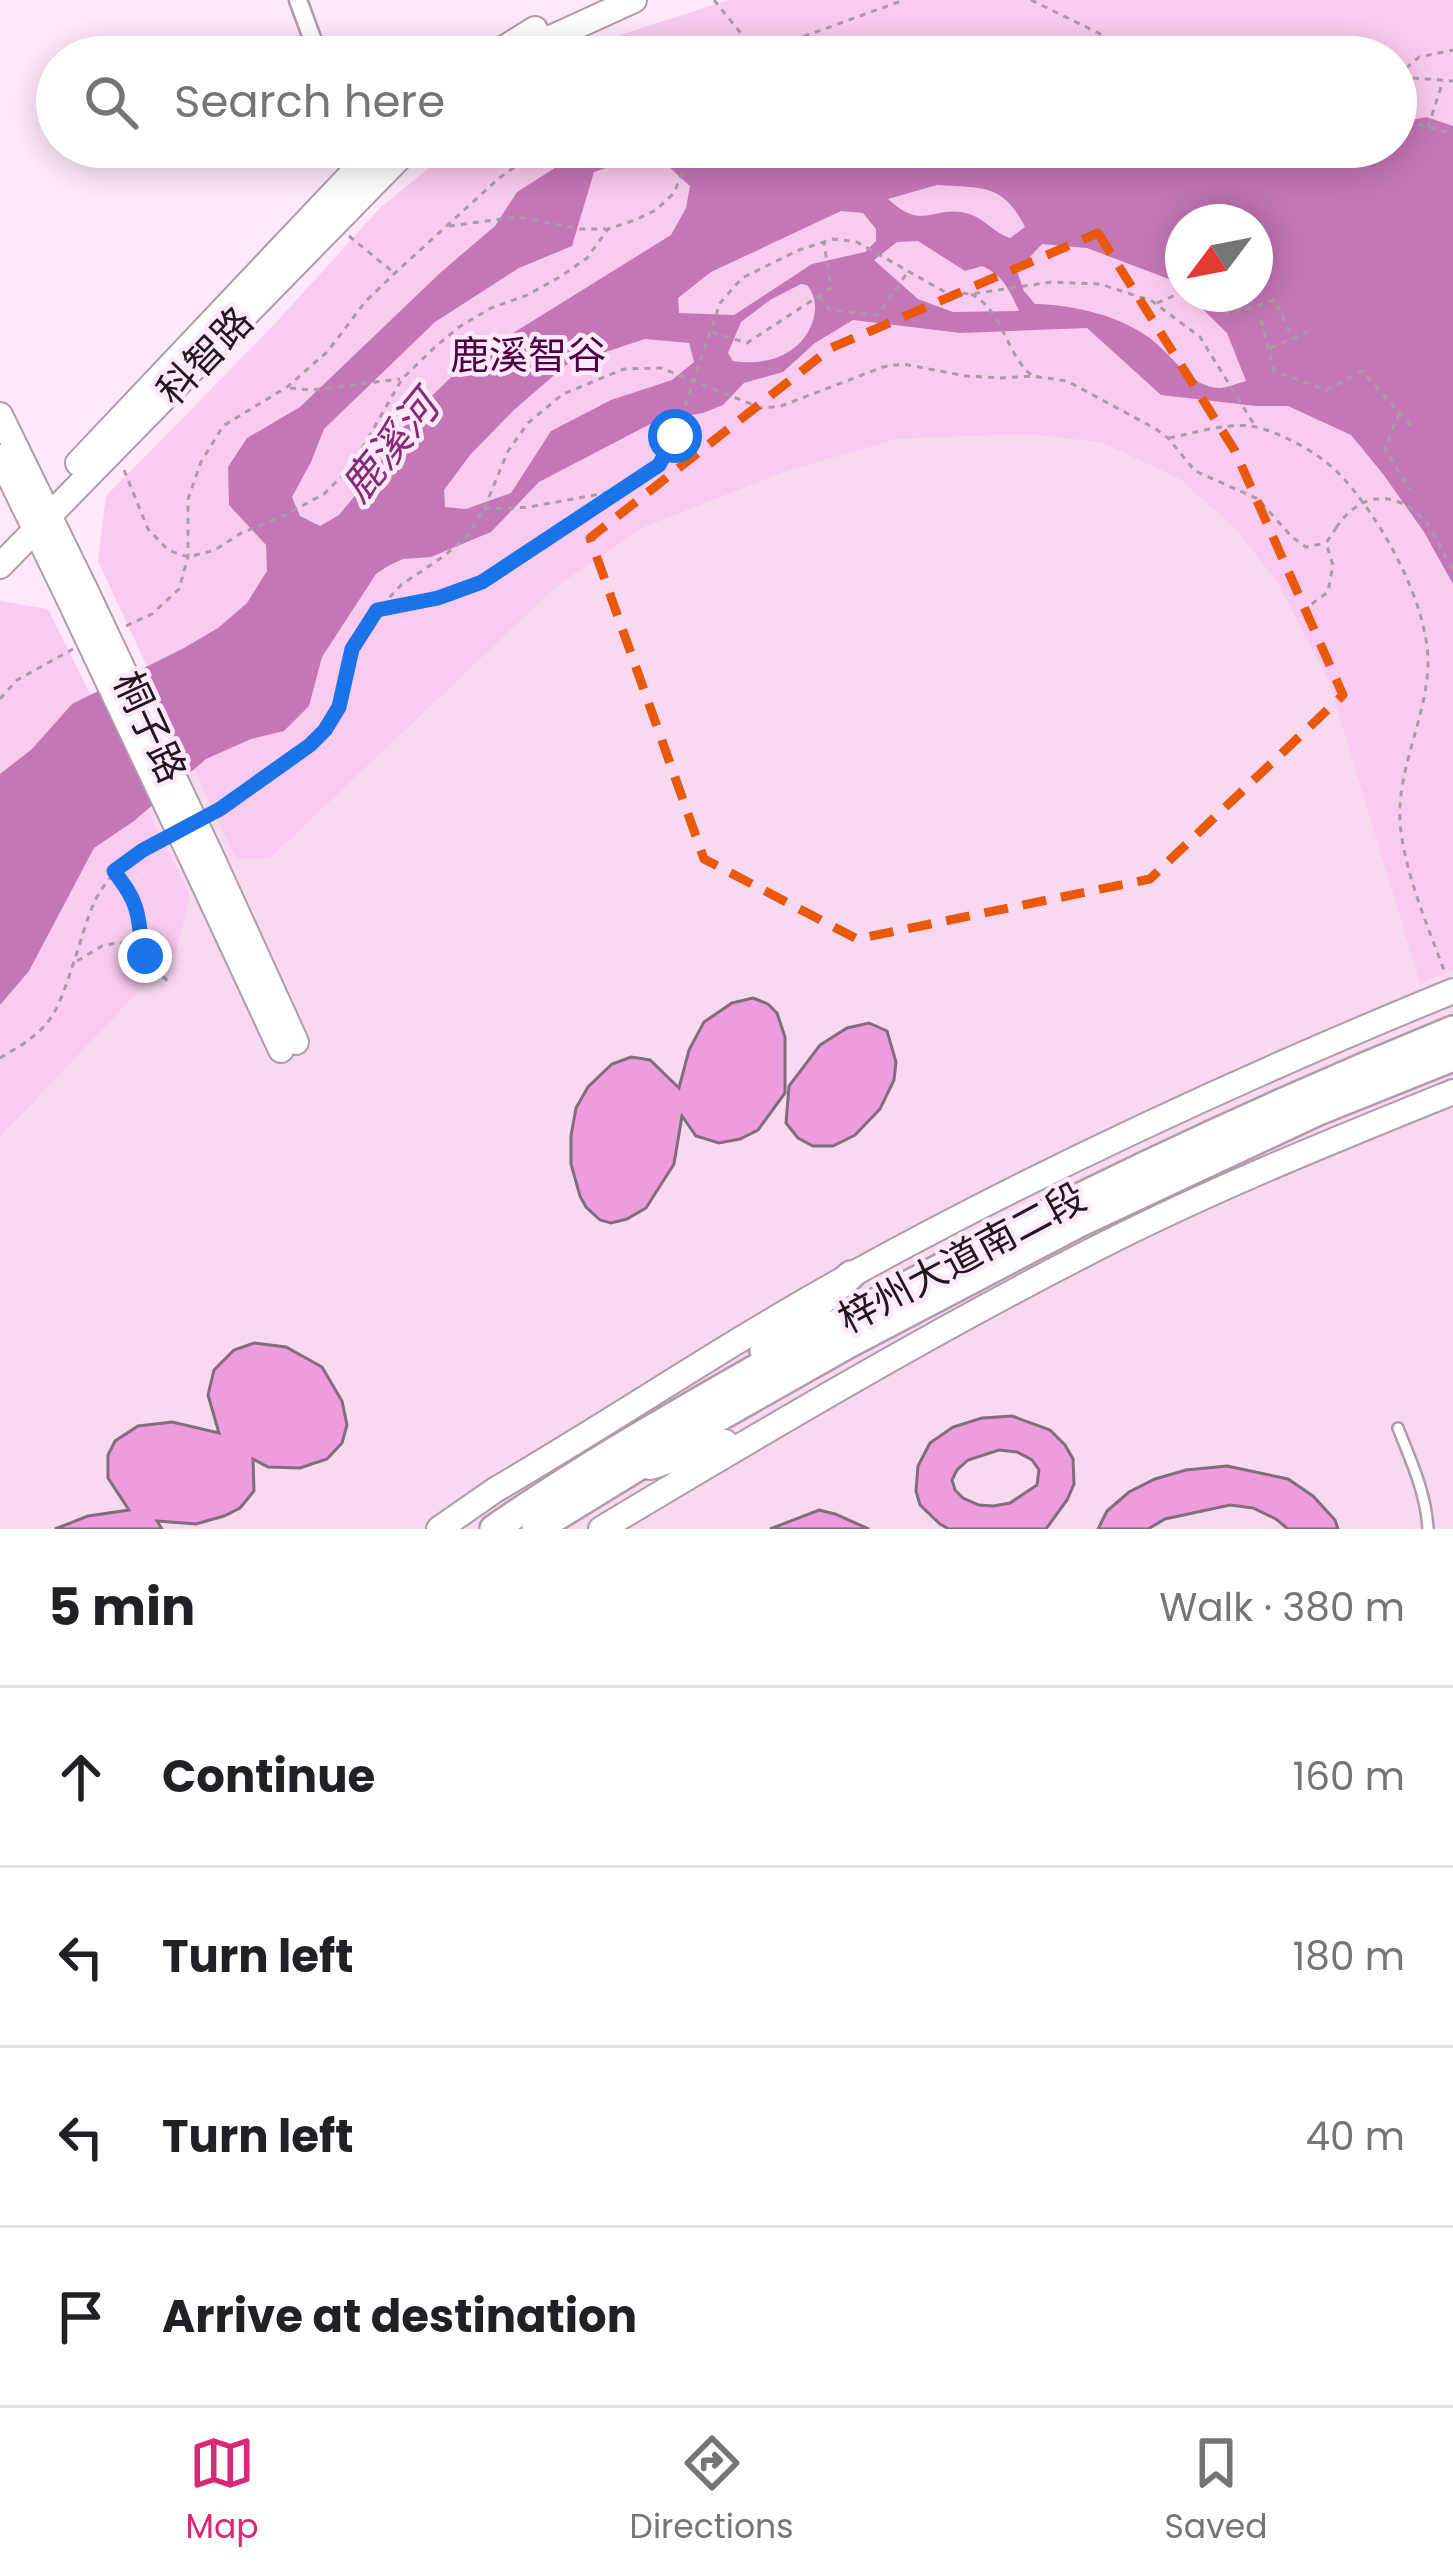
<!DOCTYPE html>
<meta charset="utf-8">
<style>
:root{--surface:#fff;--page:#f2f2f2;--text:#202124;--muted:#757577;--line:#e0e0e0;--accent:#db2777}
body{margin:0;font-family:Poppins,"Noto Sans SC",sans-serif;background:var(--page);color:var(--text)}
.compass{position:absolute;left:1165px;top:204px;width:108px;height:108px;border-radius:50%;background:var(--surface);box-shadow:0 6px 30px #0003;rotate:238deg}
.stop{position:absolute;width:36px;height:36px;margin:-27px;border:9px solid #1a73e8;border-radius:50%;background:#fff}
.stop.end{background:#1a73e8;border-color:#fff;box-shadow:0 3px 12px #0008}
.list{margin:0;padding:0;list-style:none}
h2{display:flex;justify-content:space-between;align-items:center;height:156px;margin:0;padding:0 48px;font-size:51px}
h2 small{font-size:39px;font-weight:400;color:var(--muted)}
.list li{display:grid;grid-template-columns:78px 1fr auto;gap:36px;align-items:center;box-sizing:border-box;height:180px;padding:0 48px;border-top:3px solid var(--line)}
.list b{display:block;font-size:45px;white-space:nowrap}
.list em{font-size:39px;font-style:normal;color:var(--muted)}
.icon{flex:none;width:66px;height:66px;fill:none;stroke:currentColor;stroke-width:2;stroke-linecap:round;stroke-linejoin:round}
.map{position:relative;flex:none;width:1453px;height:1529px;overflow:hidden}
.search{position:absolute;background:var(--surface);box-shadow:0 6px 30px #0003;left:36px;right:36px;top:36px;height:132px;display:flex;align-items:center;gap:30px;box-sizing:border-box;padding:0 42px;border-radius:66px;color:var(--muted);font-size:45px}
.sheet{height:876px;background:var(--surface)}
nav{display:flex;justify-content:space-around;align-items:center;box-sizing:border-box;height:168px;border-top:3px solid var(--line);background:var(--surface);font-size:33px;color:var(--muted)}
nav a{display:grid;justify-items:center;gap:6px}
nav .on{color:var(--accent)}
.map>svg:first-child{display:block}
.built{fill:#f7d9f0}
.green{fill:#facbf0;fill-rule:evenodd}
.water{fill:#c477b6;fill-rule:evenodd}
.building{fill:#ed9cdd;stroke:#816d7c;stroke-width:3;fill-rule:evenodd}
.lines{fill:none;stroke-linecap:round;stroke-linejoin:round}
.service-casing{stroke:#b09bab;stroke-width:14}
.minor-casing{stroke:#b09bab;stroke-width:21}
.secondary-casing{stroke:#b09bab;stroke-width:28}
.primary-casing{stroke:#b09bab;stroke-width:32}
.path{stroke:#ab9aa7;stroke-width:3;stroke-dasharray:6 6;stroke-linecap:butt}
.service{stroke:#fff;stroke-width:9}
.minor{stroke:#fff;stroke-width:16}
.secondary{stroke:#fff;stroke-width:24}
.primary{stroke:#fff;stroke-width:27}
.secondary-bridge-casing{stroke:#b09bab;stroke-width:28;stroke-linecap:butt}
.path-bridge{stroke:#ab9aa7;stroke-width:3;stroke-dasharray:6 6;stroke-linecap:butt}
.secondary-bridge{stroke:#fff;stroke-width:24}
.route{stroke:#1a73e8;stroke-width:15}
.marked{fill:none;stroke:#e8590c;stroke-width:9;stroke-dasharray:24 15;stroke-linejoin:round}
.labels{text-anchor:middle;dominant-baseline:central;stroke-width:9;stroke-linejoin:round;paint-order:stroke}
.park-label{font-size:39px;fill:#4c0344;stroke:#ffe8fa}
.street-label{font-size:39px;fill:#20181e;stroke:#ffe8fa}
.water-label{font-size:42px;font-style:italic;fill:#852979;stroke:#ffe8fa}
</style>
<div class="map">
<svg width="1453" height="1529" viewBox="0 0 1453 1529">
<rect width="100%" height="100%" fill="#ffe8fa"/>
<path class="built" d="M1087,328L1453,736V1529H0V1005L134,821L322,657Z"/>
<path class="green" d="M729,0H1453V970L1420,983L1329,682L1279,585L1238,531L1180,479L1101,442L1027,434L896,439L787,471L646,526L557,586L270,858L236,859L98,561L106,496L270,329L381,207L455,147H1396V57H582L623,34ZM1183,222H1255V294H1183Z
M0,601L48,609L190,896L177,951L0,1137Z"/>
<path class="water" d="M991,38L1037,57H883L907,50L947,48Z
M1426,117L1453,126V584L1424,532L1383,474L1351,435L1288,406H1256L1161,395L1087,328L961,333L853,320L815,343L783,372L744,383L723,405L703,413L656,421L539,482L491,532L431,557L403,559L388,566L376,574L322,657L309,706L284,731L251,739L206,759L134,821L94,848L29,971L0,1005V774L32,749L72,704L184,648L218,628L247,603L267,571L266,545L229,505L228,467L247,438L300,407L440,273L495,226L517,192L588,147H711L725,158L744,161L755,147H1396V123ZM636,158L668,166L690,186L686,208L671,235L468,361L412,415L367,481L339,515L320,526L300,516L292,497L311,462L324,429L435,322L519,268L572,246L594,172ZM937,185C982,188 1003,183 1025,227L1010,238C994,233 984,218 969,214C932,203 925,233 888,199ZM841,211L863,213L876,229V241L865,252L812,264L734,315L679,313L678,298L711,272ZM1183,222H1255V294H1187L1227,333L1246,381C1238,383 1227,388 1219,388C1192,388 1171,354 1151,339C1119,315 1074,305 1035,304L1024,291L1017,271L1042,244L1087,248L1174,281L1183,290ZM918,241L965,271L982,266C1003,275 1010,291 1019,311L953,312L918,299L874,260L897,242ZM801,284L807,285C824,305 812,337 790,351C773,362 752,364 733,361L728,353L741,322L770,300ZM645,339L689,343L694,362L672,380L611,400L551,431L511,493L466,509L445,507L444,490L470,455L515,409L566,365Z"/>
<path class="building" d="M753,998L768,1004L777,1013L785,1037V1093L758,1130L740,1139L719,1143L696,1136L682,1116L674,1164L646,1208L627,1219L611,1223L600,1220L586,1207L580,1196L571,1164V1136L576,1108L588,1087L612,1064L631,1057L650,1060L679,1088L689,1050L704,1022L732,1003Z
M869,1023L887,1031L896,1062L894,1080L880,1109L855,1135L833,1146H813L798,1138L786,1123L789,1086L820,1045L847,1028Z
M254,1343L286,1347L322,1367L342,1401L347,1425L342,1443L327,1459L300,1468L268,1467L253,1459L254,1491L240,1508L224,1516L196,1524L157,1521L162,1529H55L88,1516L129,1510L108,1478V1455L115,1441L138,1426L172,1422L219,1433L208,1395L214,1370L234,1350Z
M1012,1416L1050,1430L1065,1445L1073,1459L1074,1484L1067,1500L1046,1529H949L940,1524L920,1505L916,1491L918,1466L930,1443L953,1427L982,1418ZM999,1450L1017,1452L1032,1460L1039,1470L1037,1485L1010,1503L993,1506L979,1505L963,1498L955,1490L952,1480L957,1470L968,1460Z
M1227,1466L1288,1479L1313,1496L1335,1520L1338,1529H1288L1276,1519L1253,1508L1230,1505L1165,1519L1148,1529H1098L1107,1511L1129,1492L1155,1479L1186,1470Z
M819,1510L835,1514L869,1529H770Z"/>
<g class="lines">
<g class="service-casing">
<path id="service" d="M1398,1428C1411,1461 1426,1493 1428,1529"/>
</g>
<g class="minor-casing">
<path id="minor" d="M298,0L319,57"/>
</g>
<g class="secondary-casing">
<path id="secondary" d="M490,57L535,29
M521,57L553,37L634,0
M0,415L85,589
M0,457L68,597
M78,463L377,147
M0,566L410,147
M214,862L296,1042
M201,878L281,1050
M650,1467L725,1442
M439,1529L495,1490C615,1420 731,1341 853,1274C1047,1167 1248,1075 1453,991
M601,1529C763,1432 925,1336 1093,1250C1210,1190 1332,1141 1453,1092"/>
</g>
<g class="primary-casing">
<path id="primary" d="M764,1351L851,1275
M494,1529C588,1464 690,1406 789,1350C1005,1229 1224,1123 1453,1030
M536,1529L712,1421L848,1344L1079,1223L1316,1112L1453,1057"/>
</g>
<path class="path" d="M714,0L756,52
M1031,0L1147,57
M747,57L904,0
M1397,76L1419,57L1453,50
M1401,77L1453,81
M1418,124L1453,134
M1428,127L1443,81
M449,226L517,217L581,229H606
M349,236L393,272
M971,294C1003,310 1005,352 1031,375
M1206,294L1228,314L1275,300L1293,339
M819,297L830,310L878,315L907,273
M1157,303L1183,292
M1261,320L1274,371L1327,390L1362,371L1415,430
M712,332L747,343L831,288L824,243
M1270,348L1312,330
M290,388L311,390L400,379
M1399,413L1385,449L1410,490
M1169,438C1196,433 1233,420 1260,428C1290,437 1324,456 1345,480C1383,523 1427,602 1428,661C1428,719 1393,773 1401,832C1408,881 1428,927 1445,973
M124,470L148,529L168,550L188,557L215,550L241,533L285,515L324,494L342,476L364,445L402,379L435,347L459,327L491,308L525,296L560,277L587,258L608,229L635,220L656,210L674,193L693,147
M484,509L529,507L622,490
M379,610L438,598L481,582L659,465L675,436L720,303L742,278L799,250L833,239L857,242L945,292L971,294L1052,282L1100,284L1152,301L1200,337L1255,426
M1302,611L1328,592L1333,565L1326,543L1336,528
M126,626L152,614L179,589L188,557V499L201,462L223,426L287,387L328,351L365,302L395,273L498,179L542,147
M0,699L17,680L73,649
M215,812L310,745L325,730L339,707L352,649L374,614L401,585L444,556L467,536L484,509L508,451L528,423L563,394L624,369L661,368L761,408L781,406L883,367L903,364L966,376L1001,378L1032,376L1067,381L1156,429L1168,438L1195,471L1258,499L1292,537L1306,547L1326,543
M114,871L125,885L137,909L139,939L145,956L169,983
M77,961L102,946L120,942L143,955
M0,1058C15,1049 35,1038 46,1024C56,1013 62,996 67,982C94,908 87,879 164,839"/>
<use href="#service" class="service"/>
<use href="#minor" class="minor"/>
<use href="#secondary" class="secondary"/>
<use href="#primary" class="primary"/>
<g class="secondary-bridge-casing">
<path id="secondary-bridge" d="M85,589L214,862
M68,597L201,878"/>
</g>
<path class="path-bridge" d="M1336,528C1359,493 1394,488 1424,520C1436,533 1442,554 1453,569"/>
<use href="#secondary-bridge" class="secondary-bridge"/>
</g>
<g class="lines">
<path class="route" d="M145,956C139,939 141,922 135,906C131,893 122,882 114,871L143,850L220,809L310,745L325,730L339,707L352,649L377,610L438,598L482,582L659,465L675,436"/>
</g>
<path class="marked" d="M1098,233L1235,451L1343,695L1150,879L857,939L704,859L590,538L831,348Z"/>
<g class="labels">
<g class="park-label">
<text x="528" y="355">鹿溪智谷</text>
</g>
<g class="street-label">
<text transform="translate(205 356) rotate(-46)">科智路</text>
<text transform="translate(150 727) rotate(65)">桐子路</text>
<text transform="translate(962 1258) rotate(-28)">梓州大道南二段</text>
</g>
<g class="water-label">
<text transform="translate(390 447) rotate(-51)">鹿溪河</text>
</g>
</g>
</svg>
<svg class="compass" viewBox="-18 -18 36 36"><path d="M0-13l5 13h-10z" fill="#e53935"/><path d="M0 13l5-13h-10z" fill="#757577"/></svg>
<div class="stop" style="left:675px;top:436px"></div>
<div class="stop end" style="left:145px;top:956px"></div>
<div class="search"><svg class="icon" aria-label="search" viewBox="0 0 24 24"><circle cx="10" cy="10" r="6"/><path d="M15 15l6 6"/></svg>Search here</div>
</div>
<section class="sheet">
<h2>5 min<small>Walk · 380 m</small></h2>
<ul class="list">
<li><svg class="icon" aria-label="ahead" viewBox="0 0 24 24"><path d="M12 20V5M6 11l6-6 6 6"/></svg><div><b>Continue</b></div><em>160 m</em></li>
<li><svg class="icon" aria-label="left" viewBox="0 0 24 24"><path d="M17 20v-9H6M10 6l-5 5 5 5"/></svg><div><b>Turn left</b></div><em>180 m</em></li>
<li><svg class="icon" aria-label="left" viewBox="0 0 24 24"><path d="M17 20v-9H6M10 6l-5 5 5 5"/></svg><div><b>Turn left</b></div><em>40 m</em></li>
<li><svg class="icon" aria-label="arrive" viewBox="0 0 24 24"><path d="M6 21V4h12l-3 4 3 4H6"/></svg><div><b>Arrive at destination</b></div></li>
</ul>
</section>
<nav>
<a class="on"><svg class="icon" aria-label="map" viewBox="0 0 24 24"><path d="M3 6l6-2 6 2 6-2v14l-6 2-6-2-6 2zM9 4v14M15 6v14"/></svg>Map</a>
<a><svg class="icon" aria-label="directions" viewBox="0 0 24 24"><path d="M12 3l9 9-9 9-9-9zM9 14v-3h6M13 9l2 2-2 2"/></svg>Directions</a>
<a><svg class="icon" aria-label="saved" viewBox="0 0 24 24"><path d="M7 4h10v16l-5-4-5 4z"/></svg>Saved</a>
</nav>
